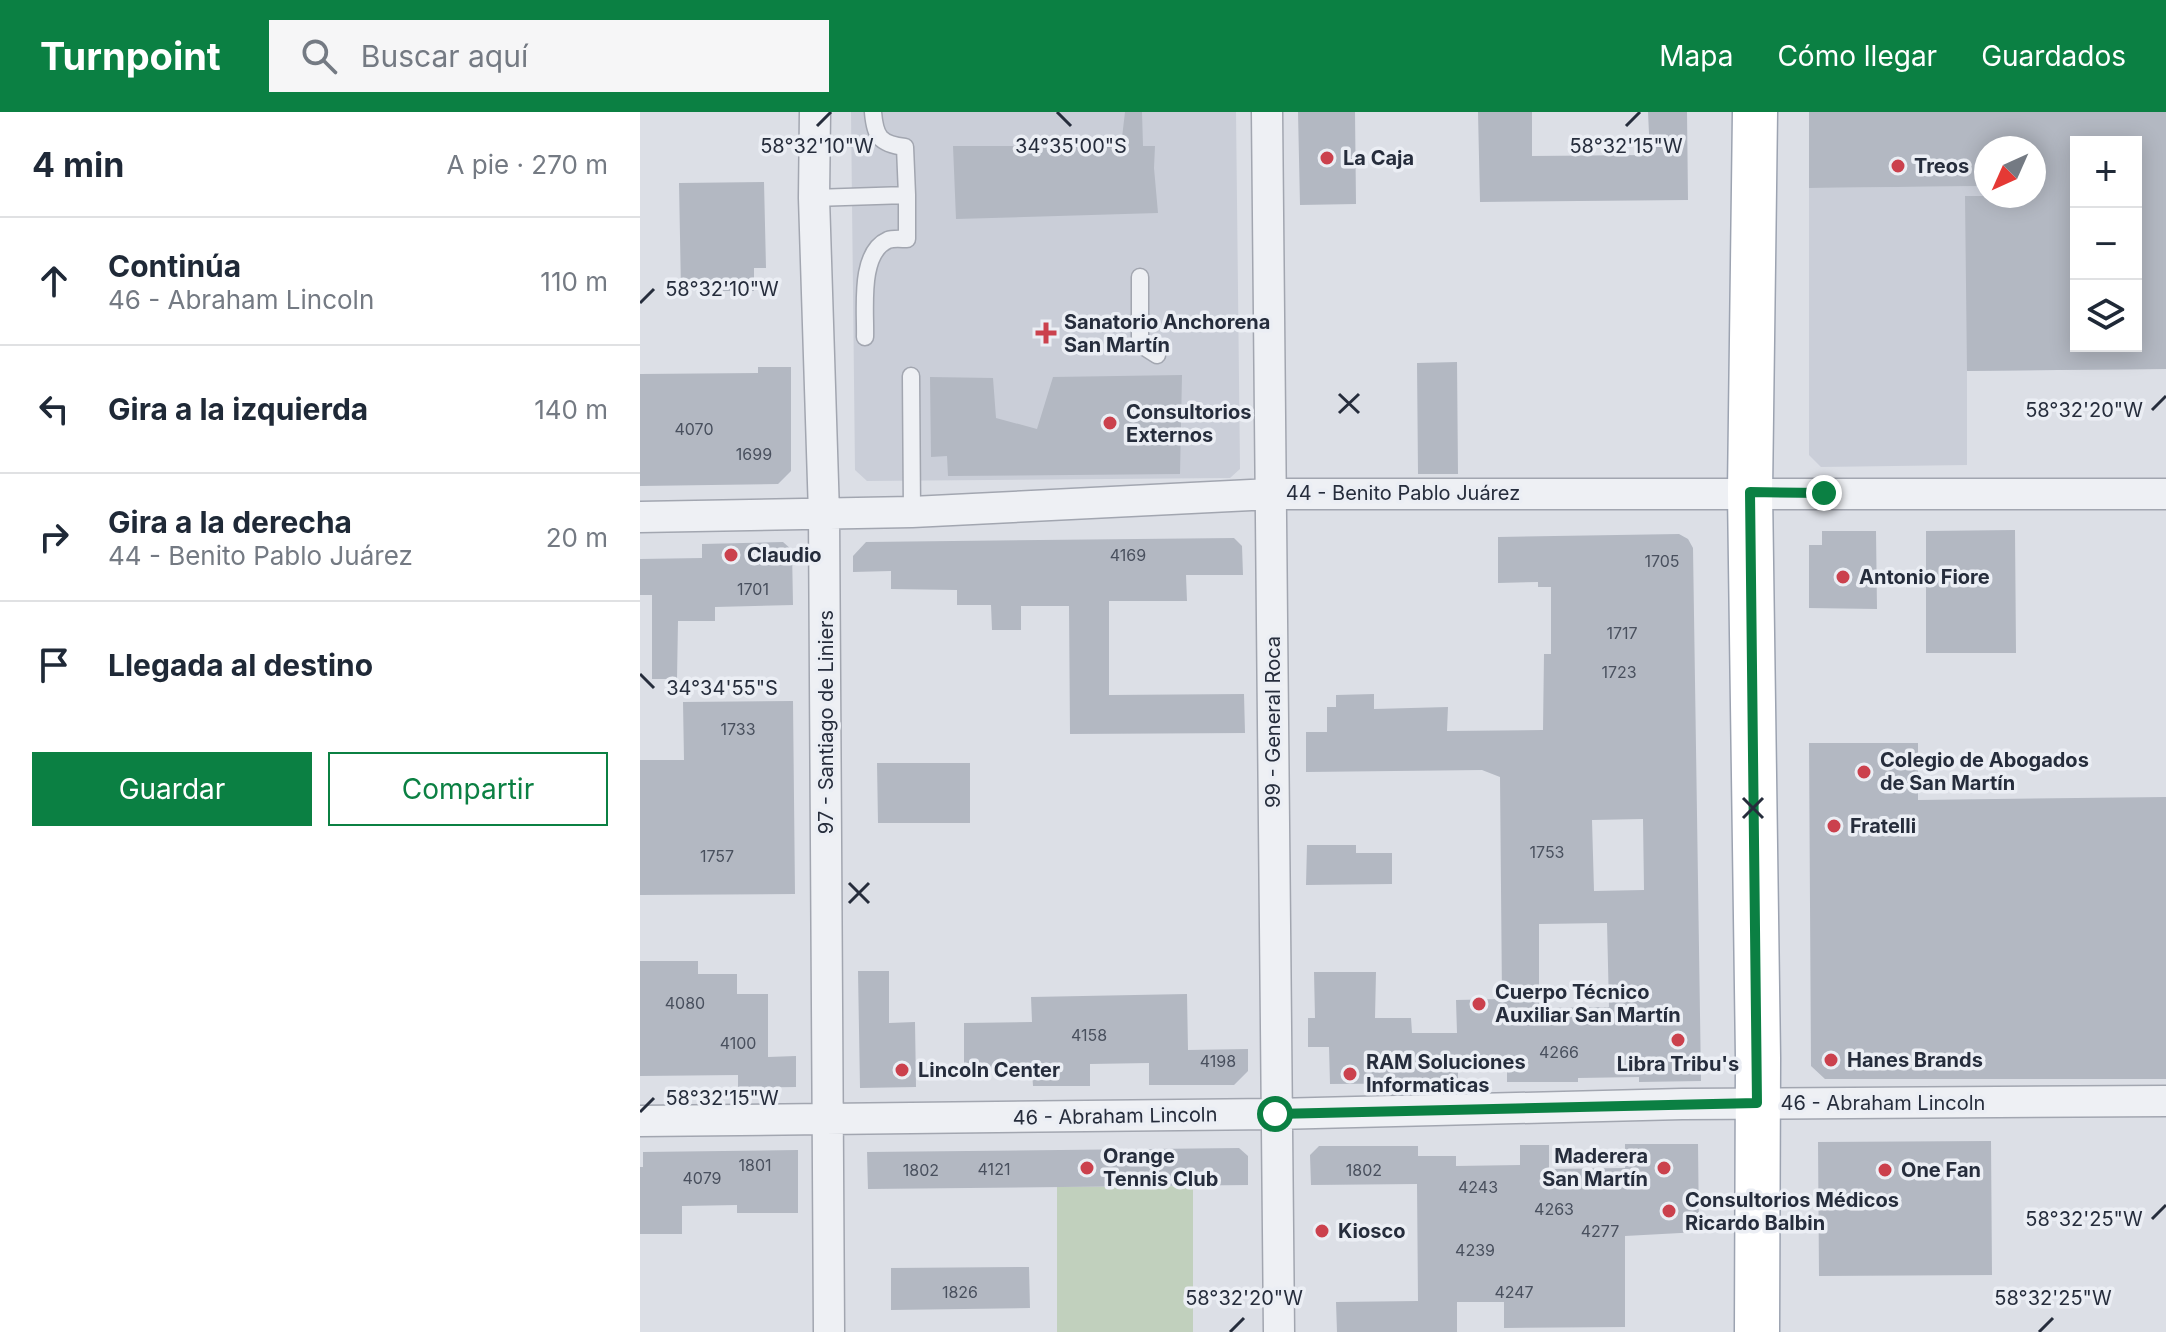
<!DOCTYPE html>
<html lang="es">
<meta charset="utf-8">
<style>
:root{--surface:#fff;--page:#f6f6f7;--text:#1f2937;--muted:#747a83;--line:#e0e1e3;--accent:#0b8043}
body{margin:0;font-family:Inter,sans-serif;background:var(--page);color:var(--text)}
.controls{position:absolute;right:24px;top:24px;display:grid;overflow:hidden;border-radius:0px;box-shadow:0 4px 20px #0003}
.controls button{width:72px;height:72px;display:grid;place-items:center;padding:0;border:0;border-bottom:2px solid var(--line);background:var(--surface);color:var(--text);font:40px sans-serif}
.compass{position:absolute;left:1334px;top:24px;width:72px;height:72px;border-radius:50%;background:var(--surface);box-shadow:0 4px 20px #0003;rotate:225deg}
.stop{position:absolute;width:24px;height:24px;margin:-18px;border:6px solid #0b8043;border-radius:50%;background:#fff}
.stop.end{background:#0b8043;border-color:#fff;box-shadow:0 2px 8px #0008}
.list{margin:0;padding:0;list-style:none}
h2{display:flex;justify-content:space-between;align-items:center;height:104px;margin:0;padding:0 32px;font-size:34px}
h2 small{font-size:26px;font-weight:400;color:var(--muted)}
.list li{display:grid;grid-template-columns:52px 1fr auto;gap:24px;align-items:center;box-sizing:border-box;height:128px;padding:0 32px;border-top:2px solid var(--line)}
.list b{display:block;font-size:30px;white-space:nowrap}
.list p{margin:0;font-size:26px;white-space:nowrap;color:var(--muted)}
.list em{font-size:26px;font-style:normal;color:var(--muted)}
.actions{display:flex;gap:16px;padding:24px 32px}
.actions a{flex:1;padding:18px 0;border:2px solid var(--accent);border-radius:0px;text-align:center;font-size:28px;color:var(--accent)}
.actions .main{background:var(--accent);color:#fff}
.icon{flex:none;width:44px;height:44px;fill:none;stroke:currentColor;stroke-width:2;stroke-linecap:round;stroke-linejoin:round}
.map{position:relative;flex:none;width:1526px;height:1220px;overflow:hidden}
header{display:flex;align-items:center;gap:48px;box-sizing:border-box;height:112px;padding:0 40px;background:var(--accent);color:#fff}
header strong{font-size:38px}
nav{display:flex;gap:44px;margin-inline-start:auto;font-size:28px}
.search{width:560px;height:72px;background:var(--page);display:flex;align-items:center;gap:20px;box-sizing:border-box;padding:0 28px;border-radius:0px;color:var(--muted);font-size:30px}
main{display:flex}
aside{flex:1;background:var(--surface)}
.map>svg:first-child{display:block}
.built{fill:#caced8}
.green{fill:#c1d0bd}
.building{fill:#b3b8c2;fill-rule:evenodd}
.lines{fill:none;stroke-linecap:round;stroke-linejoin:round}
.service-casing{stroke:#a2a6b0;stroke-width:19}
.minor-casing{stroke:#a2a6b0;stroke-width:33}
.primary-casing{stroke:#9ca3b1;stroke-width:47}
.service{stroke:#eef0f4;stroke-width:16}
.minor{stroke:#eef0f4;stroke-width:30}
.primary{stroke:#fff;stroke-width:44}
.route{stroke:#0b8043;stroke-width:10}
.ticks{fill:none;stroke:#262d3c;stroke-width:3}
.poi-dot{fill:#cb414d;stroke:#ebeef4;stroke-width:3}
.labels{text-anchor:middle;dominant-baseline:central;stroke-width:7;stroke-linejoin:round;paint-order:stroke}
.number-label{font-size:16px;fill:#49505e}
.poi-label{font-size:20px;font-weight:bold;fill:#262d3c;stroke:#ebeef4;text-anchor:start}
.street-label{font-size:20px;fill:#262d3c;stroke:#ebeef4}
.ticks-label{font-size:20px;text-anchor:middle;fill:#262d3c;stroke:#ebeef4;stroke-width:7;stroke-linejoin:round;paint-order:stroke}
</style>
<header>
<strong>Turnpoint</strong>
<div class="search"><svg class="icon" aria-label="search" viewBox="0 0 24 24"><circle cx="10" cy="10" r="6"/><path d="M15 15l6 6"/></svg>Buscar aquí</div>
<nav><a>Mapa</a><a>Cómo llegar</a><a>Guardados</a></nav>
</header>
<main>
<aside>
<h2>4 min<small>A pie · 270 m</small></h2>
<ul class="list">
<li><svg class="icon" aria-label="ahead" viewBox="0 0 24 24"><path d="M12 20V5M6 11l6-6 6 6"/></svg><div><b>Continúa</b><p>46 - Abraham Lincoln</p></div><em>110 m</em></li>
<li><svg class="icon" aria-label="left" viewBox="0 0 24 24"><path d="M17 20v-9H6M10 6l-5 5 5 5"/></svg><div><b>Gira a la izquierda</b></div><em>140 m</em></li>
<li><svg class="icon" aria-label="right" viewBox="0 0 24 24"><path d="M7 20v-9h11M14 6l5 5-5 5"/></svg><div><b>Gira a la derecha</b><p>44 - Benito Pablo Juárez</p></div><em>20 m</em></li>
<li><svg class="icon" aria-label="arrive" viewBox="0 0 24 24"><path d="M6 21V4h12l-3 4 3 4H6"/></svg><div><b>Llegada al destino</b></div></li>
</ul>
<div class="actions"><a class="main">Guardar</a><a>Compartir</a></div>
</aside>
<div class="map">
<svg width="1526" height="1220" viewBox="0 0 1526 1220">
<rect width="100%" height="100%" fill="#dcdfe6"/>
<path class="built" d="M211,0H596L600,357L590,366L227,369L215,358Z
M1526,72V257L1327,259V353L1181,355L1169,343V76L1346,74V84H1394L1436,234H1496Z"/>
<path class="green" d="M553,1074V1220H417V1075Z"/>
<path class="building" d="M485,0H502L503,34H515L514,56L518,101L316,107L313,34H481Z
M658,0H715L716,92L660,93Z
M838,0H892V44L1010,43L1008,0H1047L1048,88L840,90Z
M1169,0H1526V257L1327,259L1325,84H1394V36H1346V74L1169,76ZM1436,30H1496V234H1436Z
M124,70L126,156H114V179H41L39,71Z
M817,250L818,362H778L777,251Z
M118,255H151V359L138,372L0,374V262L118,261Z
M542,263L540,362L308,364L307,344L291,345L290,265L353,266L356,306L397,317L413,265Z
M1375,418L1376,541H1286V419Z
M1182,419H1236L1237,497L1169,496V433H1182Z
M1039,422L1048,427L1053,436L1061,969L999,970V965L938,966V970H867V950L818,951V971L690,972L689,935H668V906H675L674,860H736L735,906H771L772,921H817L816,888L862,887L860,665L842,658L666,660V620H687V595H696V583L734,582V597L808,595L807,619L903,618L904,542H911V475H898V470L858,471V425ZM1003,707L1004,778L954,779L952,708ZM967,811L969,895L899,896V812Z
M594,426L602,434L603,463H546L547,489H469V583L604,582L605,621L430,622L429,494H381V518H352L351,493H317V478L251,477V459L213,460V444L226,430Z
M143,430L152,438L153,493L75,495V509H38L37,567H12V483H0V447L62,446V432Z
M153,589L155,782L0,783V648H44L43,590Z
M1169,631H1278V688L1526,685V967H1185L1171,954Z
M237,651H330V711H238Z
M667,733H716V741H752V772L666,773Z
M0,849H58V862H97V882H128V945L156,944V975L98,976V963L0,964Z
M218,859H249V911L275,910L276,975L220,976Z
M547,882L548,938L608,937V959L594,973H509V951L450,952V974H393L392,959H324V911L392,910L391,885Z
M1351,1029L1352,1163L1179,1164L1178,1030Z
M985,1032H1058L1059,1120L985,1124V1215L864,1216V1190H817V1220H697L696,1190L778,1189L777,1072L671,1073L670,1043L679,1034H778V1044H816V1054L880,1053V1033H909V1057L985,1056Z
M599,1036L608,1044V1073L228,1077L227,1040Z
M158,1038V1101H97V1093L42,1094V1122H0V1055H3V1040Z
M389,1155L390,1196L251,1198V1156Z"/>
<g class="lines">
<g class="service-casing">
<path id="service" d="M233,0C235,25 240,32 265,35L267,83
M174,86L267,83V127C262,127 253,126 248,128C218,141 226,199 225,225
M500,165V225L506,236L517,243
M271,264L272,400"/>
</g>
<g class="minor-casing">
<path id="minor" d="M175,0L174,86L184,402L189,1220
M627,0L639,1220
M0,405L272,400L631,382H1526
M0,1009L635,1002L1042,992L1526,989"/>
</g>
<g class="primary-casing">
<path id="primary" d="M1115,0L1110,380L1118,946L1117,1220"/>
</g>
<use href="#service" class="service"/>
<use href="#minor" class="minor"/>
<use href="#primary" class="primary"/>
</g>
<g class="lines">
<path class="route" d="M635,1002L1117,991L1110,380L1184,381"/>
</g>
<path class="ticks" d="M417,0L431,14M177,14L191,0M986,14L1000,0M0,191L14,177M699,282L719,301M1512,298L1526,284M699,301L719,282M0,562L14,576M1103,686L1123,706M1103,706L1123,686M209,771L229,791M209,791L229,771M0,1000L14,986M1512,1107L1526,1093M590,1220L604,1206M1399,1220L1413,1206"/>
<g class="poi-dot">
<circle cx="687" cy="46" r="8"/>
<circle cx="1258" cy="54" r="8"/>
<path d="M402 209h8v8h8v8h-8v8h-8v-8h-8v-8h8z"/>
<circle cx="470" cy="311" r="8"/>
<circle cx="91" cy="443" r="8"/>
<circle cx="1203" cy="465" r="8"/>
<circle cx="1224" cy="660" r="8"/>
<circle cx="1194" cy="714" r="8"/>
<circle cx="839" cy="892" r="8"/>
<circle cx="1038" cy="928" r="8"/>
<circle cx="1191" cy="948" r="8"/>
<circle cx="262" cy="958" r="8"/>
<circle cx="710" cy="962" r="8"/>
<circle cx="447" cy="1056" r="8"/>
<circle cx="1024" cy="1056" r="8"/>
<circle cx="1245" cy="1058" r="8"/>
<circle cx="1029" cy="1099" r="8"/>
<circle cx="682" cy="1119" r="8"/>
</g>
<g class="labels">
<g class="number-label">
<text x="54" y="317">4070</text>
<text x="114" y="342">1699</text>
<text x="488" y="443">4169</text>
<text x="1022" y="449">1705</text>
<text x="113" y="477">1701</text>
<text x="982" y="521">1717</text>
<text x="979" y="560">1723</text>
<text x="98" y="617">1733</text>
<text x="907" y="740">1753</text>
<text x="77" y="744">1757</text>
<text x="45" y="891">4080</text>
<text x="449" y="923">4158</text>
<text x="98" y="931">4100</text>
<text x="919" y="940">4266</text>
<text x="578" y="949">4198</text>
<text x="115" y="1053">1801</text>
<text x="354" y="1057">4121</text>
<text x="281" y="1058">1802</text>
<text x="724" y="1058">1802</text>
<text x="62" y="1066">4079</text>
<text x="838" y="1075">4243</text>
<text x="914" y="1097">4263</text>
<text x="960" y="1119">4277</text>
<text x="835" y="1138">4239</text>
<text x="320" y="1180">1826</text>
<text x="874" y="1180">4247</text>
</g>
<g class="poi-label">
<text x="703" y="46">La Caja</text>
<text x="1274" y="54">Treos</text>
<text x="424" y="210">Sanatorio Anchorena<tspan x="424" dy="23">San Martín</tspan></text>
<text x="486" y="300">Consultorios<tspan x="486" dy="23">Externos</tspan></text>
<text x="107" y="443">Claudio</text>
<text x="1219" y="465">Antonio Fiore</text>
<text x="1240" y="648">Colegio de Abogados<tspan x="1240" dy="23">de San Martín</tspan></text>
<text x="1210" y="714">Fratelli</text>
<text x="855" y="880">Cuerpo Técnico<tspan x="855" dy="23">Auxiliar San Martín</tspan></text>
<text x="1207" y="948">Hanes Brands</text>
<text x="726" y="950">RAM Soluciones<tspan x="726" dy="23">Informaticas</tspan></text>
<text x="1038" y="952" text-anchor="middle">Libra Tribu's</text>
<text x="278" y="958">Lincoln Center</text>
<text x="463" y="1044">Orange<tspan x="463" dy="23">Tennis Club</tspan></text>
<text x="1008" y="1044" text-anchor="end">Maderera<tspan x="1008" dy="23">San Martín</tspan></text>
<text x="1261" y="1058">One Fan</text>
<text x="1045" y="1088">Consultorios Médicos<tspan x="1045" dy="23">Ricardo Balbin</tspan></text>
<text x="698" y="1119">Kiosco</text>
</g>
<g class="street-label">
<text x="763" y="381">44 - Benito Pablo Juárez</text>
<text transform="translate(186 610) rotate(-90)">97 - Santiago de Liniers</text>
<text transform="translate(633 610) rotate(-90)">99 - General Roca</text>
<text x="1243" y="991">46 - Abraham Lincoln</text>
<text transform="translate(475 1004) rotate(-1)">46 - Abraham Lincoln</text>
</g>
</g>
<g class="ticks-label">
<text x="177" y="41">58°32'10"W</text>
<text x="431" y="41">34°35'00"S</text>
<text x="986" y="41">58°32'15"W</text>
<text x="82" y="184">58°32'10"W</text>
<text x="1444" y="305">58°32'20"W</text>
<text x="82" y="583">34°34'55"S</text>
<text x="82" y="993">58°32'15"W</text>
<text x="1444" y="1114">58°32'25"W</text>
<text x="604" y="1193">58°32'20"W</text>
<text x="1413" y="1193">58°32'25"W</text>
</g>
</svg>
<div class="controls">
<button>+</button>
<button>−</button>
<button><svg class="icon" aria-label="layers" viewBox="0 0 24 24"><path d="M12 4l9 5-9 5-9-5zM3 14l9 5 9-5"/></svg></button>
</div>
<svg class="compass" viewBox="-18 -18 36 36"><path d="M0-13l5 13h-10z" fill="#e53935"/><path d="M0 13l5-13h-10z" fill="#747a83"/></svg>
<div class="stop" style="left:635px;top:1002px"></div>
<div class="stop end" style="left:1184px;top:381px"></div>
</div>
</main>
